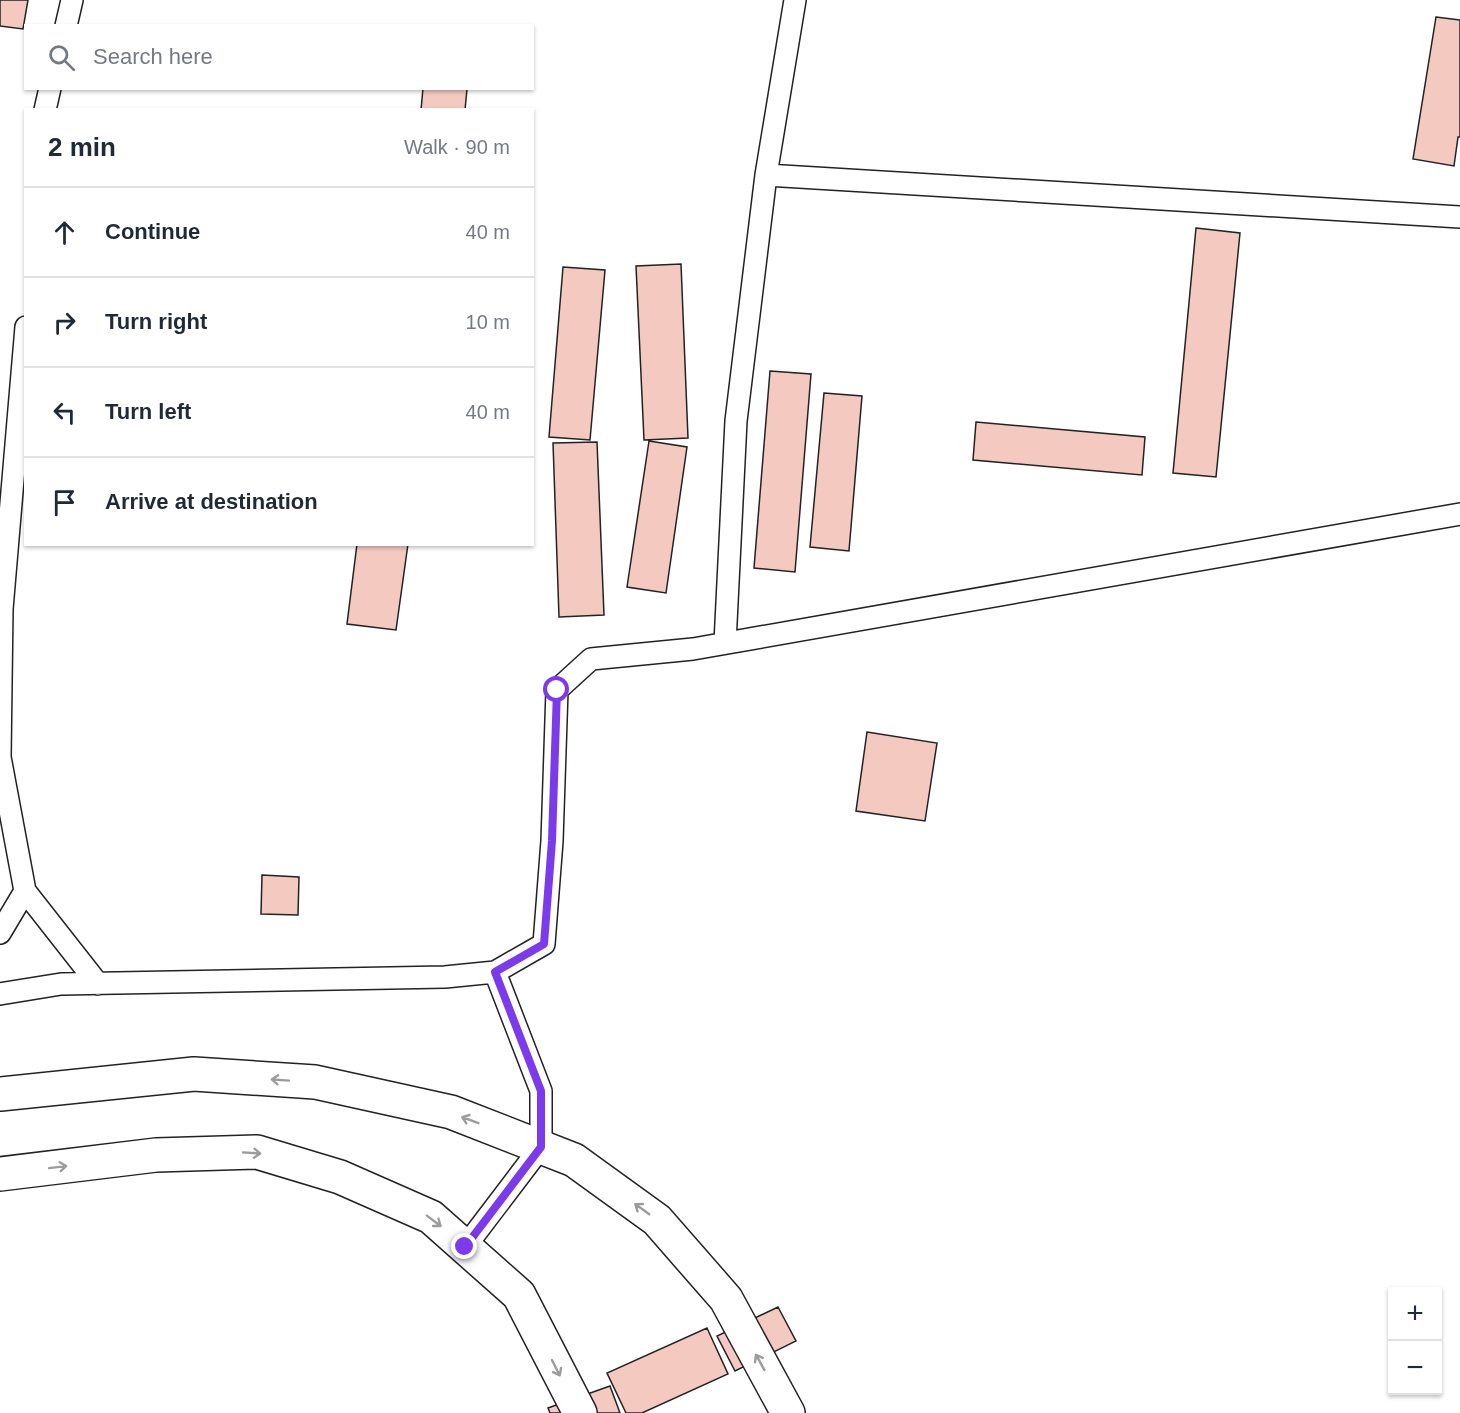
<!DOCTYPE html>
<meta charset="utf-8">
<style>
:root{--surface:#fff;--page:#f2f2f3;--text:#1f2937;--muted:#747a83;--line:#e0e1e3}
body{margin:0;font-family:Helvetica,sans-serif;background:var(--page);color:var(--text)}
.controls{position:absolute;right:18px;bottom:18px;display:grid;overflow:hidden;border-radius:0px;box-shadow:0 2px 4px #0004}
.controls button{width:54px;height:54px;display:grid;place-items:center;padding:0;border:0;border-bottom:2px solid var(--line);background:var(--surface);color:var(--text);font:30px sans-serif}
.stop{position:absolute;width:18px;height:18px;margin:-14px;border:4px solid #7c3aed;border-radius:50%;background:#fff}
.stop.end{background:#7c3aed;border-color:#fff;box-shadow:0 2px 6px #0008}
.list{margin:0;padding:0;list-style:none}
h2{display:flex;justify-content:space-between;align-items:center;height:78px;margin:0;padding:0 24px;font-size:26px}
h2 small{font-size:20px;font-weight:400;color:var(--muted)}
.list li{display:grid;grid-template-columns:39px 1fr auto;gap:18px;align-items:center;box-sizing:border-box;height:90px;padding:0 24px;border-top:2px solid var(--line)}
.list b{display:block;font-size:22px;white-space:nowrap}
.list em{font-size:20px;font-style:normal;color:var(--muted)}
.icon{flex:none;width:33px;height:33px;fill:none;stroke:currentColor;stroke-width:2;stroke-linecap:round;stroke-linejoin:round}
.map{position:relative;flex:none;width:1460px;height:1413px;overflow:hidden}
.search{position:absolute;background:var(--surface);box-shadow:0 2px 4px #0004;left:24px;top:24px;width:510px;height:66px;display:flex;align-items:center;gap:15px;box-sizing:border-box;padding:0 21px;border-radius:0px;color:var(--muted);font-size:22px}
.panel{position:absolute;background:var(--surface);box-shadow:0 2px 4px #0004;left:24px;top:108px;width:510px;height:438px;border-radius:0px}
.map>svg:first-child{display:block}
.building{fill:#f3c9c0;stroke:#222;stroke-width:1.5}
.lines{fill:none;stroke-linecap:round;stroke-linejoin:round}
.lane-casing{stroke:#222;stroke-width:24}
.street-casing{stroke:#222;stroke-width:36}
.lane{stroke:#fff;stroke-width:21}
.street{stroke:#fff;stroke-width:33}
.oneway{stroke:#9c9c9c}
.route{stroke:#7c3aed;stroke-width:8}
</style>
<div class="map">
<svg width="1460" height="1413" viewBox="0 0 1460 1413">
<rect width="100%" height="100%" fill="#fff"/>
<path class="building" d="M0,0H28L23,29L0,26Z
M1436,17L1460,20V137H1458L1454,166L1413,159Z
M423,88L467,89L465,110H421Z
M1196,228L1240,233L1216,477L1173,473Z
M681,264L688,438L644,440L636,266Z
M563,267L605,270L590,440L549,437Z
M770,371L811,374L795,572L754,568Z
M824,393L862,396L849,551L810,547Z
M976,422L1145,437L1142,475L973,460Z
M649,441L687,447L666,593L627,587Z
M597,442L604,615L559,617L553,443Z
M357,544H408L396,630L347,624Z
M867,732L937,743L925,821L856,811Z
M262,875L299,877L298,915L261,914Z
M778,1307L796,1341L735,1371L717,1336Z
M707,1328L728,1374L642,1413H626L607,1373Z
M610,1386L620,1413H550L548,1408Z"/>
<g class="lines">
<g class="lane-casing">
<path id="lane" d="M66,26L72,0
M45,110L50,88
M766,175L1460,217
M26,327L2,609L0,757L25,891L98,984
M725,643L736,421L766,175L795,0
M0,933L25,891
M0,994L61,984L445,977L495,972L544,944L552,841L557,690L591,659L693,649L1460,514
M465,1247L541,1147V1091L495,972"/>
</g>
<g class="street-casing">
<path id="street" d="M0,1094L194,1074L315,1082L451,1112L574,1160L657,1220L726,1299L788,1413
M0,1174L156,1155L257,1152L340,1177L431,1217L519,1295L580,1413"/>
</g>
<use href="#lane" class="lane"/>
<use href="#street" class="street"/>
</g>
<defs><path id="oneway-shaft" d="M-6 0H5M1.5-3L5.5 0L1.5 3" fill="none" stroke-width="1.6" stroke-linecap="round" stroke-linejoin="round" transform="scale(1.5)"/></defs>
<g class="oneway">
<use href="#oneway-shaft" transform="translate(280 1080) rotate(-176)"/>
<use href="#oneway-shaft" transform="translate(470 1120) rotate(-159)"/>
<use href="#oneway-shaft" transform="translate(252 1153) rotate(4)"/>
<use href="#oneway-shaft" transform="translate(58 1167) rotate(-7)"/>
<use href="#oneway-shaft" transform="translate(642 1209) rotate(-144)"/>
<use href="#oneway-shaft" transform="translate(434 1221) rotate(37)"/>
<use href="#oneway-shaft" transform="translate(760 1362) rotate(-119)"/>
<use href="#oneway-shaft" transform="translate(556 1368) rotate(63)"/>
</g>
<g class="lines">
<path class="route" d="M465,1247L541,1147V1091L495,972L544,944L552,841L557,690"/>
</g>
</svg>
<div class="controls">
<button>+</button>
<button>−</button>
</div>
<div class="stop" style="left:557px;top:690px"></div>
<div class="stop end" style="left:465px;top:1247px"></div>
<div class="search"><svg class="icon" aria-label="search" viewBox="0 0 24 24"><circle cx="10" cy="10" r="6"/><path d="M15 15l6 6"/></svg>Search here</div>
<section class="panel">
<h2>2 min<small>Walk · 90 m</small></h2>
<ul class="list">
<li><svg class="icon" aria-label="ahead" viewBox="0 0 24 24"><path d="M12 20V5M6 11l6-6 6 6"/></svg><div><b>Continue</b></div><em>40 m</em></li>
<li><svg class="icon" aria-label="right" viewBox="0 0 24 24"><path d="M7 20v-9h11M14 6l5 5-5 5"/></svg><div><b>Turn right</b></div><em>10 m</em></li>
<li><svg class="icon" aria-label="left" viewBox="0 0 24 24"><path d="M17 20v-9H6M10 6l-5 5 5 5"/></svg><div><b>Turn left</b></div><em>40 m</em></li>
<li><svg class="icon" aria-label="arrive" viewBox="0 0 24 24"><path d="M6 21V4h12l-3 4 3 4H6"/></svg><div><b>Arrive at destination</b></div></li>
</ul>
</section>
</div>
